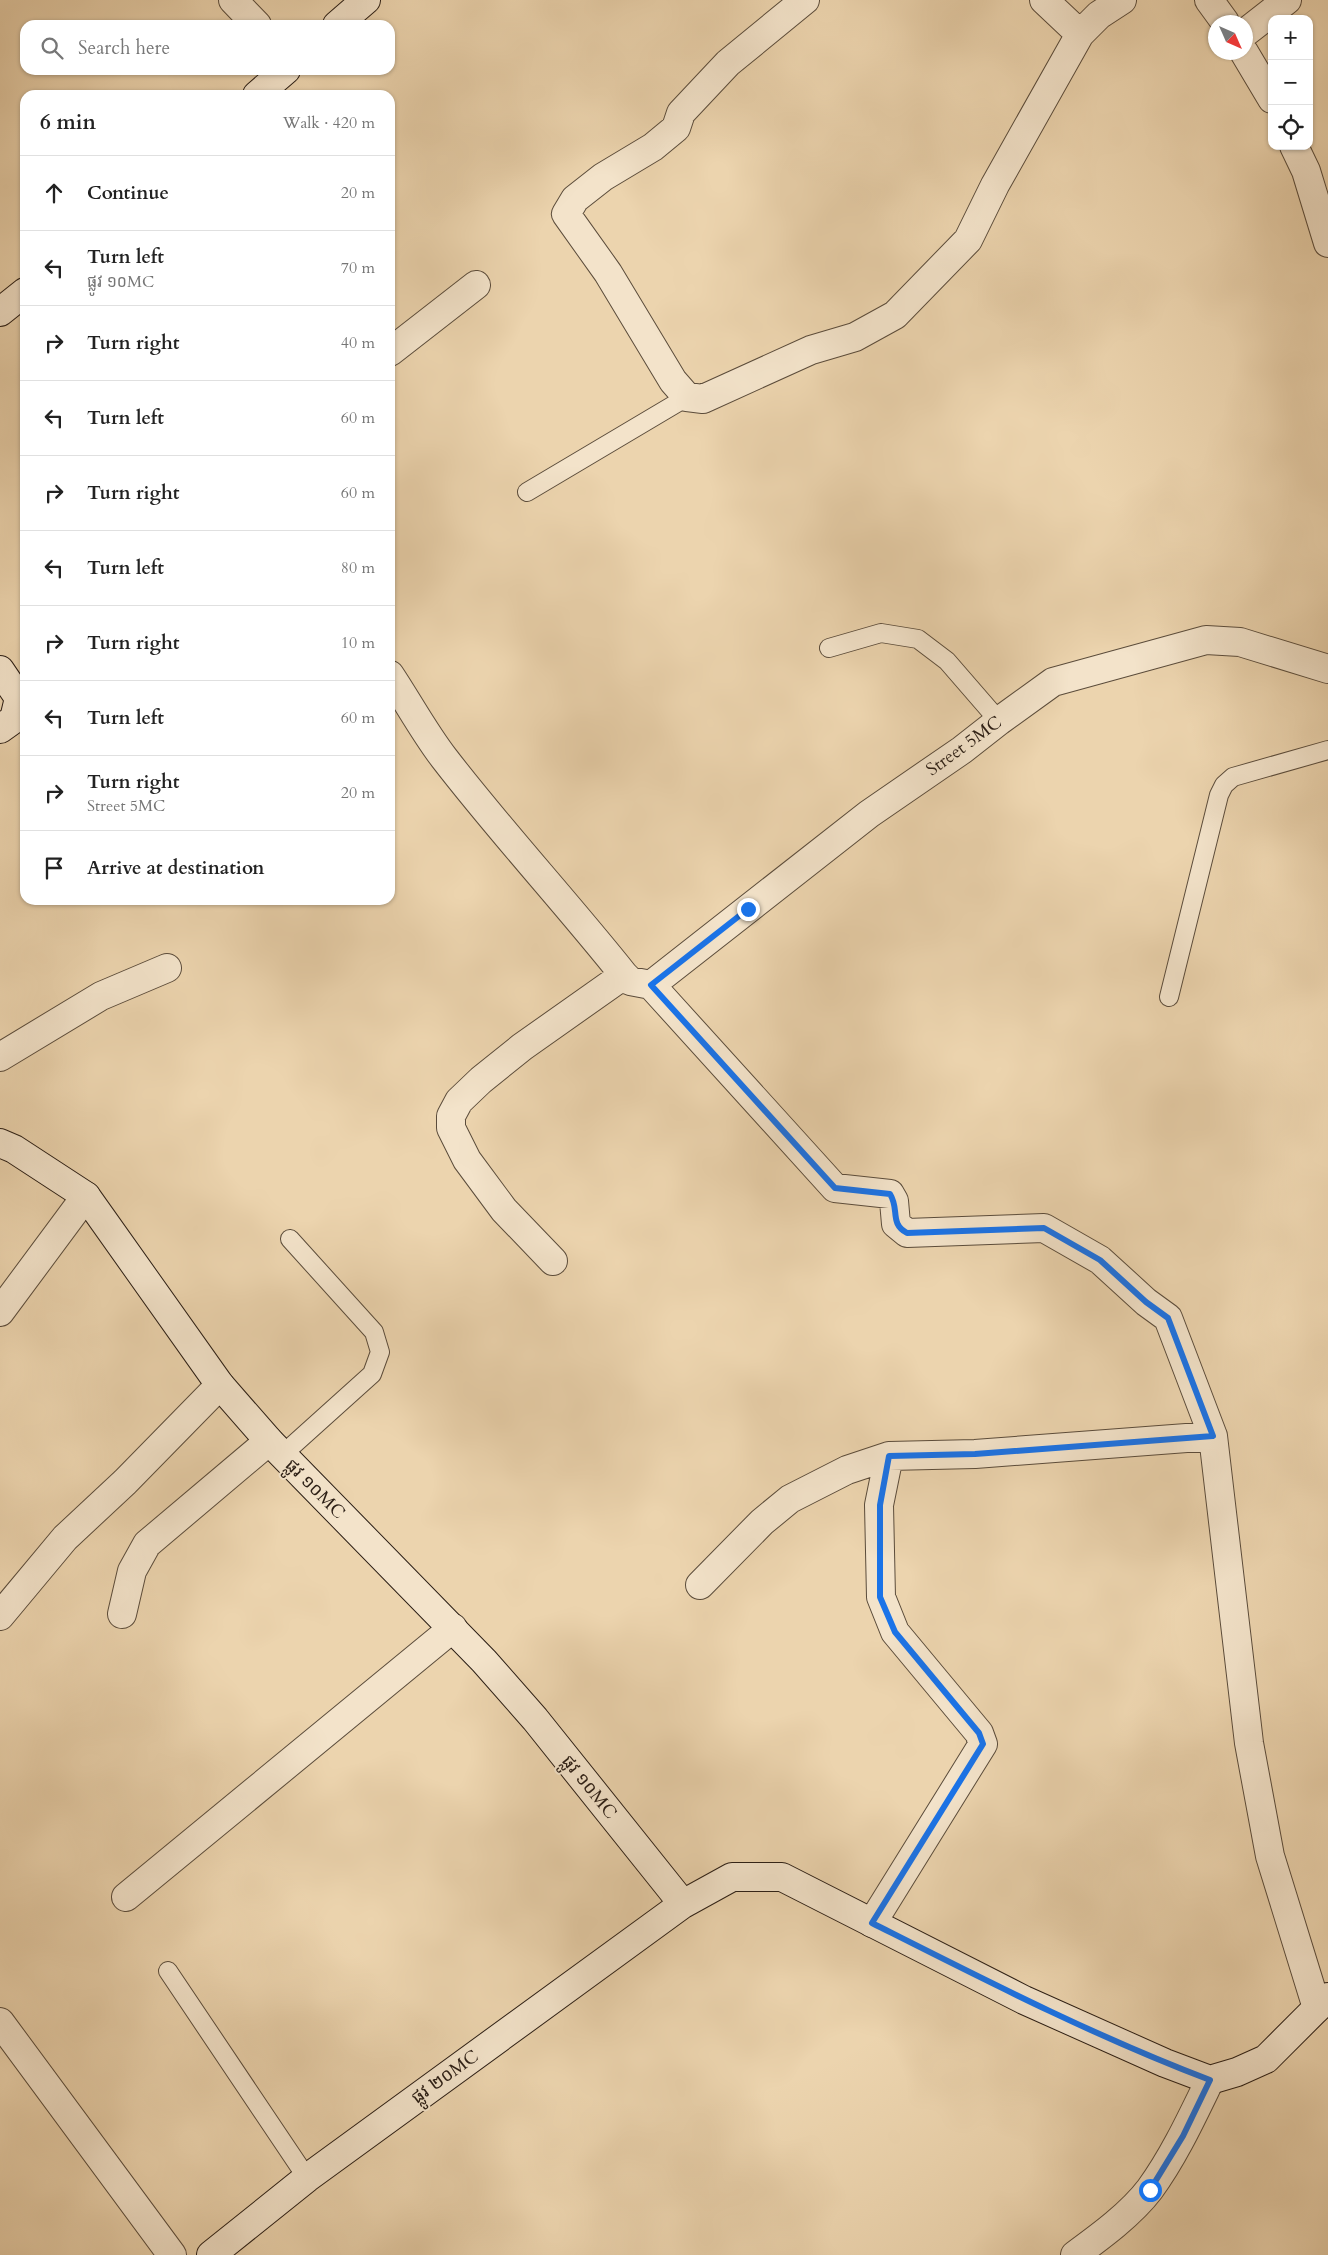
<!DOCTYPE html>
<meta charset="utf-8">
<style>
:root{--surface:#fff;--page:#f6f6f6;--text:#222;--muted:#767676;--line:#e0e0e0}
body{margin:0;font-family:Cardo,"Noto Sans Khmer",serif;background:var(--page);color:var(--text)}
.controls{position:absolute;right:15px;top:15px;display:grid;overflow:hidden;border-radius:10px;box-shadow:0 1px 4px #0004}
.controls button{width:45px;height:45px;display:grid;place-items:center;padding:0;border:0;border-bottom:1px solid var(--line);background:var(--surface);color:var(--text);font:25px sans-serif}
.compass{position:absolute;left:1208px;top:15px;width:45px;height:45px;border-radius:50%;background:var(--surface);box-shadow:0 1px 4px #0004;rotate:135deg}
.stop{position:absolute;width:15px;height:15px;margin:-11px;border:4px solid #1a73e8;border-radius:50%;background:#fff}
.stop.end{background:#1a73e8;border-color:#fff;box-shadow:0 1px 5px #0008}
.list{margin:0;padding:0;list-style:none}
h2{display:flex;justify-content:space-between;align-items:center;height:65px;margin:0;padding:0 20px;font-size:21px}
h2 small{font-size:16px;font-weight:400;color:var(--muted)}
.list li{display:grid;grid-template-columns:32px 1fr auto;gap:15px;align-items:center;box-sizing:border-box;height:75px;padding:0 20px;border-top:1px solid var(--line)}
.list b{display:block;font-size:19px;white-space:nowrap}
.list p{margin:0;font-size:16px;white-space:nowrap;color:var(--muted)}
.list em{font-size:16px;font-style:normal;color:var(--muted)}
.icon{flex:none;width:28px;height:28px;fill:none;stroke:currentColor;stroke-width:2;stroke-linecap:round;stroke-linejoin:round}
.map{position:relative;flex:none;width:1328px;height:2255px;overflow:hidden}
.search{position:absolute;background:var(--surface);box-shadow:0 1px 4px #0004;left:20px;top:20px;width:375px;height:55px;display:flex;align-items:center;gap:12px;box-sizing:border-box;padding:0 18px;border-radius:15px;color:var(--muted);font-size:19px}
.panel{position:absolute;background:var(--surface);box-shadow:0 1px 4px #0004;left:20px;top:90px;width:375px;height:815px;border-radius:15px}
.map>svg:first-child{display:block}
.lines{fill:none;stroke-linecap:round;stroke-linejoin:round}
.lane-casing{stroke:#5b4c3b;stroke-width:20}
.street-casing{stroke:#5b4c3b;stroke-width:30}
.secondary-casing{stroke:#2b1e15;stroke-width:30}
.lane{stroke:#f3e3ca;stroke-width:18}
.street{stroke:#f3e3ca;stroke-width:28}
.secondary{stroke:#f3e3ca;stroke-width:28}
.route{stroke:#1a73e8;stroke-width:6}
.labels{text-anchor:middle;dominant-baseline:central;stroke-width:4;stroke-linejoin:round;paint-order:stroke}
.street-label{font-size:18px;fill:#2b1e15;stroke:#f3e3ca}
</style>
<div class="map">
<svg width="1328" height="2255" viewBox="0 0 1328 2255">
<rect width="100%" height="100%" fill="#ecd4ae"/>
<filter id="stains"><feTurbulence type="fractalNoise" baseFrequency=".004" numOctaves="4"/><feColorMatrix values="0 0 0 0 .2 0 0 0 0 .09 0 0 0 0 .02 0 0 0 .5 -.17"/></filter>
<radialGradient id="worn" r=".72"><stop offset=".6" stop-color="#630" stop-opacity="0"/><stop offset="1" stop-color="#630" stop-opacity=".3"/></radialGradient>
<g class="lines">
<g class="lane-casing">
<path id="lane" d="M527,492L687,397
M829,648L881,633L918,639L947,661L999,721
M1169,997L1219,795L1224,785L1233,777L1328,750
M282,1455L372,1374L380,1352L374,1332L290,1239
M168,1971L307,2178"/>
</g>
<g class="street-casing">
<path id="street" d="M233,0L257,25
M805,0L728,63L681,113L676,128L653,147L603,177L575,199L566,214L608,273L673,381L687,397L703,399L811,350L855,337L895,315L968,240L995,185L1080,34L1099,15L1122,0
M1044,0L1080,34
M1209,0L1225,22
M1246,32L1287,0
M1244,52L1272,99
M1294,146L1306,171L1328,243
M390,352L476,285
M390,675C408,702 424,732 444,758C501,832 565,901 624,975L630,981L651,985L835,1188L890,1194L894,1201L896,1224L907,1233L1044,1228L1100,1260L1146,1302L1168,1318L1213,1436L1249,1743L1270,1856L1317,2008
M651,985L869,814L962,750L999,721L1053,682L1206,640L1240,642L1328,669
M0,1057L101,996L167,968
M553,1261L504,1210L467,1160L451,1128V1116L459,1101L481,1080L522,1047L624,975
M0,1312L86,1196
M700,1585L762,1522L790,1499L847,1470L889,1456L975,1454L1213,1436
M122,1614L132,1571L147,1544L269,1441
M0,1616L65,1538L125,1482L220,1385
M126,1897L453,1628
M872,1923L983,1744L979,1733L895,1632L881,1597L879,1505L889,1456
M0,2022L172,2255
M1075,2255C1101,2236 1131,2214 1150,2189C1174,2156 1192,2117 1210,2080"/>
</g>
<g class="secondary-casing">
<path id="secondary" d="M337,25L366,0
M257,95L286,70
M0,312L25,292
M0,670L19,698L14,719L0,729
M0,1143L14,1149L86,1196L220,1385L269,1441L484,1661L535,1719L683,1904L732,1877H782L1024,2000L1165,2063L1210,2080L1237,2072L1266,2059L1328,1997
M211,2255L307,2178L683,1904"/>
</g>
<use href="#lane" class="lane"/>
<use href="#street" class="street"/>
<use href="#secondary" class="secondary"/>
</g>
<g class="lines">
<path class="route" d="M748,909L651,985L835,1188L890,1194C900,1210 889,1223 907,1233L1044,1228L1100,1260L1146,1302L1168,1318L1213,1436L975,1454L889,1456L880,1505V1597L895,1632L979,1733L983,1744L872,1923C983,1979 1094,2036 1210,2080L1183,2136L1150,2190"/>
</g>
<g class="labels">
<g class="street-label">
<text transform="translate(964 746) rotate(-36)">Street 5MC</text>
<text transform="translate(315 1489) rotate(45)">ផ្លូវ ១០MC</text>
<text transform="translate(589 1787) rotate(51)">ផ្លូវ ១០MC</text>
<text transform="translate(445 2077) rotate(-36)">ផ្លូវ ២០MC</text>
</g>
</g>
<rect width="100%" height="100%" filter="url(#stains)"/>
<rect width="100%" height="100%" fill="url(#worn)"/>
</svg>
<div class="controls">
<button>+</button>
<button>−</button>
<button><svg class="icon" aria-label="locate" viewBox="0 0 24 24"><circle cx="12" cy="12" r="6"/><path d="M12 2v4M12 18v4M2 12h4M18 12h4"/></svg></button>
</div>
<svg class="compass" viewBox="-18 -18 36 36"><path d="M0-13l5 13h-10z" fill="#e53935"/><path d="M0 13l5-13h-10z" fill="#767676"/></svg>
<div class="stop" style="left:1150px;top:2190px"></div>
<div class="stop end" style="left:748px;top:909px"></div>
<div class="search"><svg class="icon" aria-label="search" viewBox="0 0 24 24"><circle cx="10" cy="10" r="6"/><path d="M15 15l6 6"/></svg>Search here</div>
<section class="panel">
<h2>6 min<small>Walk · 420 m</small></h2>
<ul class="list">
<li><svg class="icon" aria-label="ahead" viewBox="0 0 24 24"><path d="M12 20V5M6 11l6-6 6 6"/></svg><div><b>Continue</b></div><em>20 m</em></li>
<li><svg class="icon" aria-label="left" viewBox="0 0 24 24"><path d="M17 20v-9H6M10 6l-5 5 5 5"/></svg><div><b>Turn left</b><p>ផ្លូវ ១០MC</p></div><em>70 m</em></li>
<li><svg class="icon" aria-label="right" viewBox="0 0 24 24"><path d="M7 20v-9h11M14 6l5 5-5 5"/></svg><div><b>Turn right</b></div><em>40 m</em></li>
<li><svg class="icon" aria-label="left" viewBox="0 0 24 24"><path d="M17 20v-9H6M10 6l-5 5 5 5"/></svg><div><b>Turn left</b></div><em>60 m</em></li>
<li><svg class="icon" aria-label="right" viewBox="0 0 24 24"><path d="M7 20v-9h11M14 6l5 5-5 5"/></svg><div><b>Turn right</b></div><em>60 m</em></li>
<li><svg class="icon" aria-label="left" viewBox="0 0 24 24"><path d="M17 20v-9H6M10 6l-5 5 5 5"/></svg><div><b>Turn left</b></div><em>80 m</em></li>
<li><svg class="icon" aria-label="right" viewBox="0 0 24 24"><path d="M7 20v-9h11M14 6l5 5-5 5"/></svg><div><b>Turn right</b></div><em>10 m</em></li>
<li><svg class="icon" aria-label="left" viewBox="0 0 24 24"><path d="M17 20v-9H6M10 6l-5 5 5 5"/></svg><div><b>Turn left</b></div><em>60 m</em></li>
<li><svg class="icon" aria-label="right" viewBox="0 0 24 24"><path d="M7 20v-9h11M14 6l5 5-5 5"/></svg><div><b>Turn right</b><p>Street 5MC</p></div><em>20 m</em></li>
<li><svg class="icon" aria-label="arrive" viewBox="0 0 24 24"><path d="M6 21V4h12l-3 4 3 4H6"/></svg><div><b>Arrive at destination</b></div></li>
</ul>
</section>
</div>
